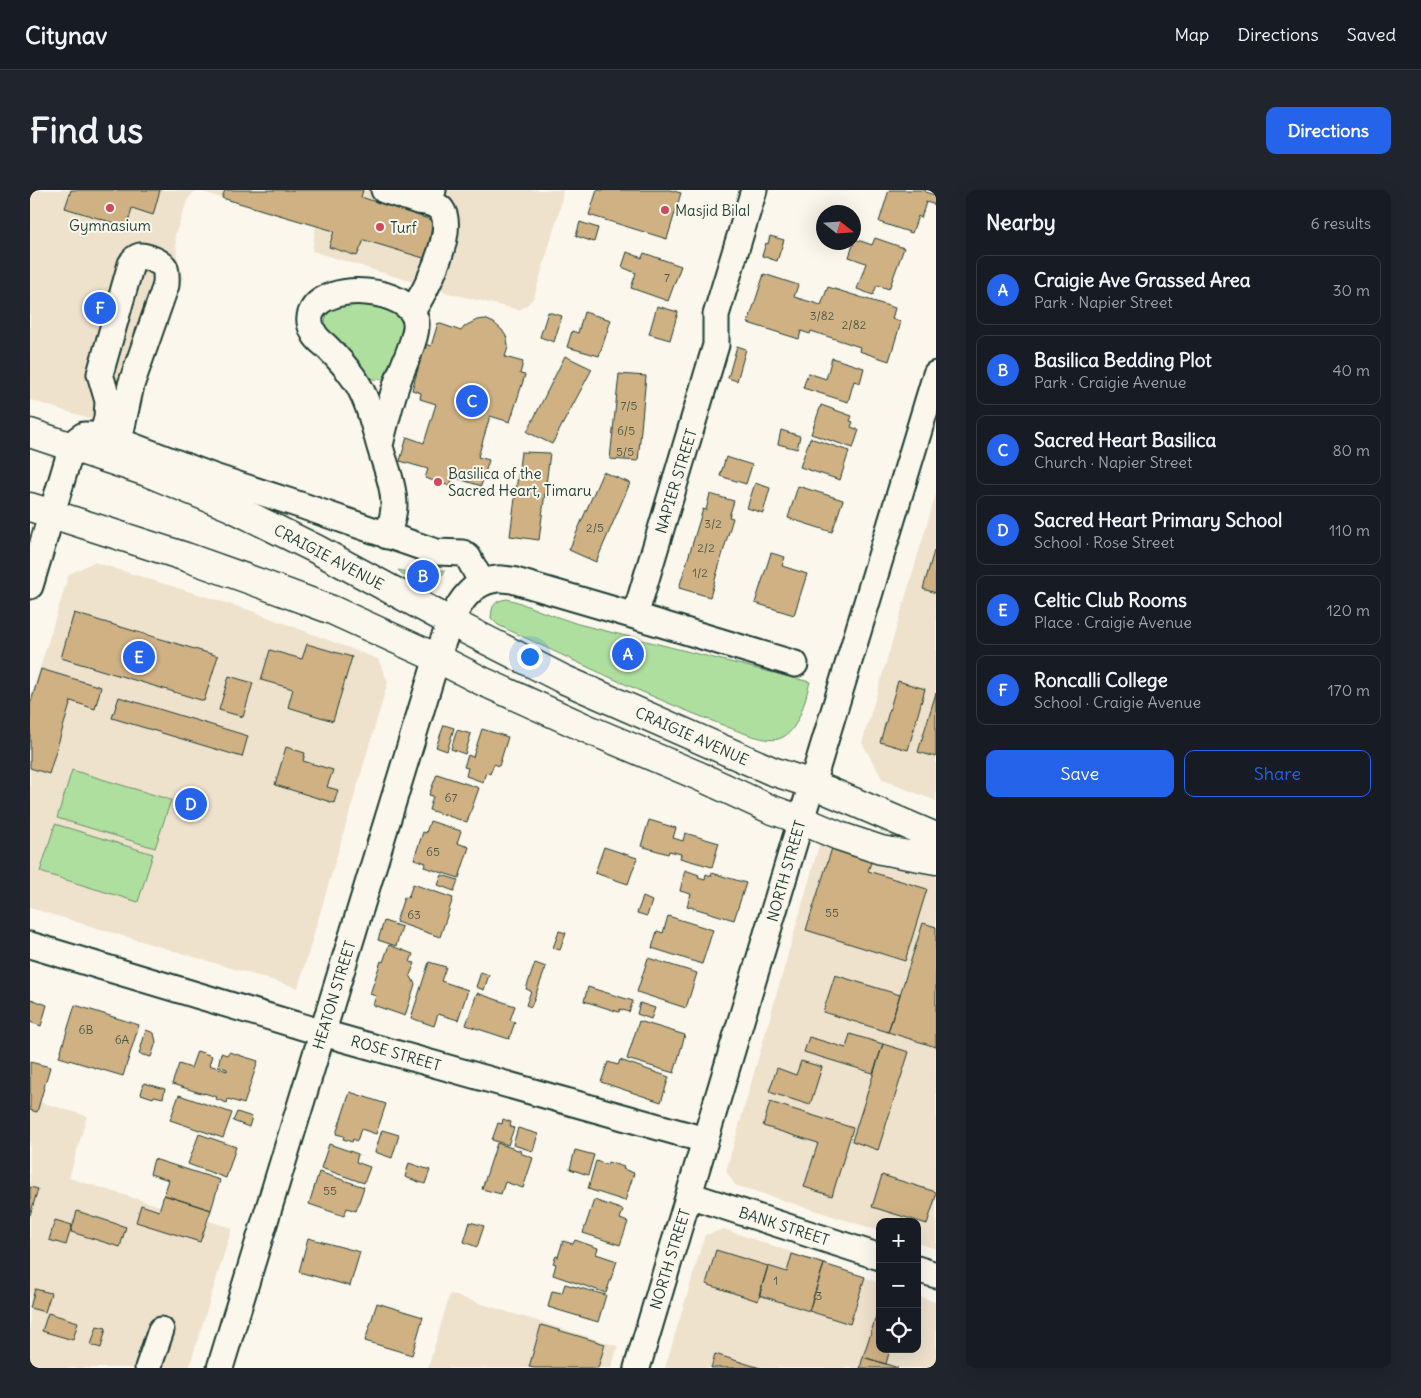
<!DOCTYPE html>
<meta charset="utf-8">
<style>
:root{--surface:#171b24;--page:#20242c;--text:#f1f3f6;--muted:#9ea1a6;--line:#363941;--accent:#2563eb}
body{margin:0;font-family:Delius,sans-serif;background:var(--page);color:var(--text)}
.controls{position:absolute;right:15px;bottom:15px;display:grid;overflow:hidden;border-radius:10px;box-shadow:0 5px 20px #0002}
.controls button{width:45px;height:45px;display:grid;place-items:center;padding:0;border:0;border-bottom:1px solid var(--line);background:var(--surface);color:var(--text);font:25px sans-serif}
.compass{position:absolute;left:786px;top:15px;width:45px;height:45px;border-radius:50%;background:var(--surface);box-shadow:0 5px 20px #0002;rotate:107deg}
.you{position:absolute;left:499px;top:466px;width:18px;height:18px;margin:-12px;border:4px solid #fff;border-radius:50%;background:#1a73e8;box-shadow:0 0 0 8px #1a73e833}
.badge{display:grid;place-items:center;width:32px;height:32px;border-radius:50%;background:var(--accent);color:#fff;font-size:16px;font-weight:700}
.pin{position:absolute;translate:-50% -50%;border:2px solid #fff;box-shadow:0 1px 5px #0006}
.list{margin:0;padding:0;list-style:none}
h2{display:flex;justify-content:space-between;align-items:center;height:65px;margin:0;padding:0 20px;font-size:21px}
h2 small{font-size:16px;font-weight:400;color:var(--muted)}
.list li{display:grid;grid-template-columns:32px 1fr auto;gap:15px;align-items:center;box-sizing:border-box;height:70px;margin:0 10px 10px;padding:0 10px;border:1px solid var(--line);border-radius:10px}
.list b{display:block;font-size:19px;white-space:nowrap}
.list p{margin:0;font-size:16px;white-space:nowrap;color:var(--muted)}
.list em{font-size:16px;font-style:normal;color:var(--muted)}
.actions{display:flex;gap:10px;padding:15px 20px}
.actions a{flex:1;padding:11px 0;border:1px solid var(--accent);border-radius:10px;text-align:center;font-size:18px;color:var(--accent)}
.actions .main{background:var(--accent);color:#fff}
.icon{flex:none;width:28px;height:28px;fill:none;stroke:currentColor;stroke-width:2;stroke-linecap:round;stroke-linejoin:round}
.map{position:relative;flex:none;width:906px;height:1178px;overflow:hidden;border-radius:10px}
header{display:flex;align-items:center;gap:30px;box-sizing:border-box;height:70px;padding:0 25px;background:var(--surface);border-bottom:1px solid var(--line)}
header strong{font-size:24px}
nav{display:flex;gap:28px;margin-inline-start:auto;font-size:18px}
.intro{display:flex;align-items:center;justify-content:space-between;box-sizing:border-box;height:120px;padding:0 30px}
h1{margin:0;font-size:35px}
.button{padding:12px 22px;border-radius:10px;background:var(--accent);color:#fff;font-size:18px;font-weight:700}
main{display:flex;gap:30px;padding:0 30px}
aside{flex:1;background:var(--surface);border-radius:10px;box-shadow:0 5px 20px #0002}
.map>svg:first-child{display:block}
.built{fill:#eee2cd}
.green{fill:#afdf9e;stroke:#678e69}
.building{fill:#cfb184;stroke:#1f3d34}
.lines{fill:none;stroke-linecap:round;stroke-linejoin:round}
.minor-casing{stroke:#1f3d34;stroke-width:29}
.highway-casing{stroke:#1f3d34;stroke-width:31}
.minor{stroke:#fbf7ec;stroke-width:25}
.highway{stroke:#fbf7ec;stroke-width:28}
.poi-dot{fill:#d1495b;stroke:#fbf7ec;stroke-width:2}
.labels{text-anchor:middle;dominant-baseline:central;stroke-width:4;stroke-linejoin:round;paint-order:stroke}
.number-label{font-size:12px;fill:#4b5a48}
.poi-label{font-size:15px;fill:#1f3d34;stroke:#fbf7ec;text-anchor:start}
.street-label{font-size:15px;fill:#1f3d34;stroke:#fbf7ec}
</style>
<header>
<strong>Citynav</strong>
<nav><a>Map</a><a>Directions</a><a>Saved</a></nav>
</header>
<div class="intro"><h1>Find us</h1><a class="button">Directions</a></div>
<main>
<div class="map">
<svg width="906" height="1178" viewBox="0 0 906 1178">
<rect width="100%" height="100%" fill="#fbf7ec"/>
<filter id="ink" filterUnits="userSpaceOnUse"><feTurbulence type="fractalNoise" baseFrequency=".02" numOctaves="2"/><feDisplacementMap in="SourceGraphic" scale="10" xChannelSelector="R" yChannelSelector="G"/><feConvolveMatrix kernelMatrix="1 2 1 2 8 2 1 2 1" color-interpolation-filters="sRGB"/></filter>
<g filter="url(#ink)">
<path class="built" d="M0,0H533L530,19L504,107L497,115L489,120L422,104L282,61L286,36L238,23L173,2H164L158,9L145,45L147,65L153,88L109,193L97,240L0,210Z
M906,304V611L853,590L832,553Z
M64,372L222,421L348,469L358,492L268,798L0,718V510L39,384Z
M797,651L906,684V1059L887,1053V1032H850V1041L705,995L696,981L790,652Z
M0,909L57,926L39,988L202,1038L159,1178H0Z
M694,1039L850,1093V1159H887V1106L906,1112V1178H635L675,1045Z
M420,1104L588,1156L581,1178H398Z"/>
<path class="green" d="M338,113L355,115L376,131L359,187C350,190 345,191 337,186L297,141C287,114 320,115 338,113Z
M368,380L378,382L414,380V383C403,395 379,393 368,380Z
M477,409L488,412L510,421L548,434L780,492C775,509 769,544 748,549C735,553 703,539 690,534C614,505 541,469 468,435L461,428C462,415 464,411 477,409Z
M42,580L141,610L125,658L27,628Z
M25,634L123,664L108,712L10,682Z"/>
<path class="building" d="M41,0H130L123,25L102,18L97,37L35,18Z
M195,0H333L331,7L411,33L400,70L334,50L327,66L299,57L304,41L192,8Z
M567,0H640L651,3L637,49L559,25Z
M859,0H896L895,2L905,5L906,0V15L896,12L891,28L888,26L882,43L849,32Z
M550,32L568,38L564,52L546,46Z
M740,46L754,50L747,71L732,66L736,53L738,54Z
M845,48L874,58L859,99L847,95L843,105L827,99L836,73L819,67L825,49L842,55Z
M597,62L612,68L614,63L651,76L638,111L601,98L606,83L592,77Z
M734,84L768,95L764,107L791,115L798,97L865,118L862,129L871,132L859,171L829,161L830,157L781,141L780,144L771,141L769,149L718,133Z
M627,116L648,122L640,150L619,144Z
M518,122L532,126L524,152L510,147Z
M554,122L581,130L569,166L537,157L542,141L548,143Z
M455,129L464,133L472,140L477,148L478,157L475,167L493,172L490,184L495,185L480,232L460,226L448,267L459,270L451,296L423,287L420,296L395,288L398,279L370,271L377,247L394,253L406,214L390,209L391,203L382,200L395,154L401,156L408,133L431,141L435,136L447,130Z
M707,156L716,159L707,191L698,188Z
M535,166L562,179L522,254L497,242Z
M802,168L834,178L830,193L824,191L818,212L773,198L778,183L796,189Z
M589,184L616,186L608,271L580,269Z
M791,215L822,226L820,231L823,232L821,237L829,240L823,258L781,244Z
M751,240L770,246L767,259L748,254Z
M780,248L819,261L810,290L770,277Z
M491,262L520,263L509,350L480,346Z
M696,267L722,275L716,294L690,286Z
M573,282L600,293L566,372L539,360Z
M725,293L740,298L733,323L717,318Z
M768,296L813,310L802,342L758,328Z
M680,304L704,311L699,327L703,328L680,407L649,398L673,319L676,320Z
M904,361H906V403L893,399Z
M741,363L755,367L752,376L777,384L764,425L725,413Z
M44,423L188,466L174,511L31,468Z
M277,454L322,467L303,531L258,517L263,499L231,490L240,460L272,469Z
M11,479L71,497L65,519L41,511L19,584L0,578V515Z
M199,486L223,493L213,527L189,520Z
M868,491L895,499L878,560L850,552Z
M906,503V567L888,562Z
M89,507L218,546L212,567L82,528Z
M414,535L424,538L417,561L406,557Z
M452,539L478,547L469,576L464,574L460,584L456,582L453,592L436,586L438,578L434,577L438,565L443,567Z
M427,540L441,544L435,564L421,559Z
M256,557L275,563L273,571L303,580L297,597L308,600L304,613L245,595Z
M407,584L449,598L437,632L399,620L403,606L399,605Z
M619,630L646,638L643,648L653,651L655,643L689,653L682,677L650,668L651,664L639,661L638,664L611,656Z
M400,631L431,641L427,653L439,657L429,688L394,677L396,673L384,669L393,642L396,643Z
M574,657L607,668L598,694L565,683Z
M802,658L842,670L838,681L897,699L875,771L776,740Z
M655,680L669,685L668,687L675,689L676,684L681,686L682,683L716,693L704,730L657,716L661,704L650,701Z
M412,685L428,690L424,701L408,695Z
M383,694L423,708L410,747L366,732L374,707L378,708Z
M613,707L622,711L617,726L607,723Z
M638,726L683,740L672,774L622,758L627,741L633,743Z
M354,731L372,737L366,756L348,750Z
M893,733L906,737V857L858,842Z
M529,741L536,743L530,760L523,758Z
M359,755L383,764L380,772L385,773L380,785L385,794L375,826L343,815L346,806L340,804L351,771L353,772Z
M618,768L667,783L656,818L607,802Z
M399,772L416,777L411,791L438,800L428,830L408,824L404,836L381,828Z
M505,773L516,777L501,817L496,815L501,801L496,799Z
M451,782L459,785L454,800L446,797Z
M805,785L870,805L858,842L793,822Z
M558,797L603,811L599,822L590,819L589,822L554,811Z
M447,803L485,816L480,830L485,832L479,849L436,835Z
M1,809L17,815L11,836L0,832Z
M610,813L625,818L621,829L607,824Z
M45,815L109,835L93,886L29,867Z
M609,831L655,845L644,883L597,869Z
M116,840L124,843L126,852L121,867L109,864Z
M820,844L853,854L843,883L774,862L779,847L816,858Z
M853,854L879,862L848,960L822,951Z
M167,861L182,866L179,875L197,881V879L188,876L191,863L197,865L199,862L228,871L214,914L198,909L197,913L186,909L187,907L174,903V904L142,894L149,874L161,878Z
M590,870L639,887L631,912L571,892L578,872L588,875Z
M771,871L792,877L780,915L739,902L747,878L766,885Z
M0,872L20,877L7,922L0,920Z
M114,893L135,899L133,908L124,906L123,908L111,904Z
M320,902L356,914L346,944L331,939L327,951L323,949L322,952L313,949L314,946L306,944Z
M149,905L202,923L193,948L140,930Z
M740,912L823,938L802,1006L774,997L788,953L733,936Z
M207,922L222,927L219,937L203,931Z
M473,929L481,932L480,936L484,938L478,955L462,950L468,933L472,934Z
M488,938L508,944L503,961L483,955Z
M352,940L369,945L362,968L345,962Z
M169,944L206,957L196,988L158,974Z
M467,953L491,961L490,963L503,968L493,998L475,992L471,1004L452,999Z
M299,954L328,964L326,972L340,977L334,993L291,978Z
M545,960L564,965L558,985L540,979Z
M124,969L190,990L181,1020L134,1005L139,990L120,984Z
M566,971L577,975L578,972L594,977L593,979L604,983L595,1011L558,999Z
M379,973L400,980L395,994L375,987Z
M289,982L334,997L326,1021L317,1018L314,1026L279,1014Z
M852,985L906,1002V1006L897,1034L842,1017Z
M0,997L8,999L0,1025Z
M134,1005L181,1020L170,1052L106,1032L111,1015L129,1021Z
M564,1010L593,1020L590,1029L598,1032L590,1055L553,1043Z
M47,1021L96,1037L90,1057L41,1042Z
M25,1030L42,1035L36,1055L19,1050Z
M440,1032L454,1036L447,1057L434,1052Z
M278,1048L330,1062L320,1096L269,1082Z
M545,1050L568,1058L566,1064L587,1071L576,1103L523,1085L526,1074L523,1073L526,1066L528,1067L533,1051L543,1054Z
M686,1060L738,1076L728,1111L676,1094Z
M762,1064L794,1074L779,1121L729,1105L738,1076L757,1082Z
M794,1074L835,1087L820,1134L779,1121Z
M535,1094L576,1105L568,1132L518,1117L522,1101L532,1103Z
M5,1099L21,1103L15,1122L0,1118Z
M347,1113L393,1127L382,1165L335,1151Z
M850,1114V1159H860L856,1174L833,1167Z
M18,1123L48,1132L43,1150L12,1141Z
M511,1135L575,1154L568,1178H504L499,1177Z
M67,1136L76,1138L71,1158L61,1155Z
M685,1164L730,1178H681Z
M833,1167L856,1174L868,1178H830Z"/>
<g class="lines">
<g class="minor-casing">
<path id="minor" d="M354,0L388,11L396,12L401,7L403,0
M382,121C396,101 424,45 413,22C410,15 402,14 396,12
M72,247L77,228L78,211L70,184L101,74C103,70 106,67 110,66C117,66 132,72 135,78C137,84 136,89 136,95L101,195L89,251
M350,255C355,234 360,213 367,193C372,178 388,146 386,132C381,97 294,90 281,123C278,130 281,139 285,145C288,150 294,154 298,158C307,167 316,177 323,187C338,207 343,233 350,257C356,277 364,296 364,316C364,326 360,337 357,346
M0,396L42,256L48,249L54,245H61L89,251L184,287L273,316L406,362L433,363L438,367L452,393
M605,426L765,474
M0,755L293,843L675,950
M659,1005L850,1067
M887,1079L906,1085
M118,1178L131,1140
M190,1178L407,468C418,439 429,393 467,389C471,388 477,390 482,390L605,426L686,155V125L724,0
M607,1178L771,630L906,184"/>
</g>
<g class="highway-casing">
<path id="highway" d="M0,243L117,282L201,317L286,359L421,432L533,489L742,581L782,594L906,647
M0,317L156,367L232,394L302,420L407,468L452,491L560,540L669,586L740,619L771,630L809,646L851,660L906,670"/>
</g>
<use href="#minor" class="minor"/>
<use href="#highway" class="highway"/>
</g>
</g>
<g class="poi-dot">
<circle cx="80" cy="18" r="5"/>
<circle cx="635" cy="20" r="5"/>
<circle cx="350" cy="37" r="5"/>
<circle cx="408" cy="292" r="5"/>
</g>
<g class="labels">
<g class="number-label">
<text x="637" y="87">7</text>
<text x="792" y="125">3/82</text>
<text x="824" y="134">2/82</text>
<text x="599" y="215">7/5</text>
<text x="596" y="240">6/5</text>
<text x="595" y="261">5/5</text>
<text x="683" y="333">3/2</text>
<text x="565" y="337">2/5</text>
<text x="676" y="357">2/2</text>
<text x="670" y="382">1/2</text>
<text x="421" y="607">67</text>
<text x="403" y="661">65</text>
<text x="802" y="722">55</text>
<text x="384" y="724">63</text>
<text x="56" y="839">6B</text>
<text x="92" y="849">6A</text>
<text x="300" y="1000">55</text>
<text x="746" y="1090">1</text>
<text x="789" y="1105">3</text>
</g>
<g class="poi-label">
<text x="645" y="20">Masjid Bilal</text>
<text x="80" y="35" text-anchor="middle">Gymnasium</text>
<text x="360" y="37">Turf</text>
<text x="418" y="283">Basilica of the<tspan x="418" dy="17">Sacred Heart, Timaru</tspan></text>
</g>
<g class="street-label">
<text transform="translate(646 291) rotate(-73)">NAPIER STREET</text>
<text transform="translate(299 367) rotate(28)">CRAIGIE AVENUE</text>
<text transform="translate(662 546) rotate(24)">CRAIGIE AVENUE</text>
<text transform="translate(756 681) rotate(-74)">NORTH STREET</text>
<text transform="translate(304 805) rotate(-73)">HEATON STREET</text>
<text transform="translate(366 863) rotate(16)">ROSE STREET</text>
<text transform="translate(754 1036) rotate(18)">BANK STREET</text>
<text transform="translate(640 1069) rotate(-73)">NORTH STREET</text>
</g>
</g>
</svg>
<div class="controls">
<button>+</button>
<button>−</button>
<button><svg class="icon" aria-label="locate" viewBox="0 0 24 24"><circle cx="12" cy="12" r="6"/><path d="M12 2v4M12 18v4M2 12h4M18 12h4"/></svg></button>
</div>
<svg class="compass" viewBox="-18 -18 36 36"><path d="M0-13l5 13h-10z" fill="#e53935"/><path d="M0 13l5-13h-10z" fill="#9ea1a6"/></svg>
<div class="you"></div>
<div class="pin badge" style="left:598px;top:464px">A</div>
<div class="pin badge" style="left:393px;top:386px">B</div>
<div class="pin badge" style="left:442px;top:211px">C</div>
<div class="pin badge" style="left:161px;top:614px">D</div>
<div class="pin badge" style="left:109px;top:467px">E</div>
<div class="pin badge" style="left:70px;top:118px">F</div>
</div>
<aside>
<h2>Nearby<small>6 results</small></h2>
<ul class="list">
<li><span class="badge">A</span><div><b>Craigie Ave Grassed Area</b><p>Park · Napier Street</p></div><em>30 m</em></li>
<li><span class="badge">B</span><div><b>Basilica Bedding Plot</b><p>Park · Craigie Avenue</p></div><em>40 m</em></li>
<li><span class="badge">C</span><div><b>Sacred Heart Basilica</b><p>Church · Napier Street</p></div><em>80 m</em></li>
<li><span class="badge">D</span><div><b>Sacred Heart Primary School</b><p>School · Rose Street</p></div><em>110 m</em></li>
<li><span class="badge">E</span><div><b>Celtic Club Rooms</b><p>Place · Craigie Avenue</p></div><em>120 m</em></li>
<li><span class="badge">F</span><div><b>Roncalli College</b><p>School · Craigie Avenue</p></div><em>170 m</em></li>
</ul>
<div class="actions"><a class="main">Save</a><a>Share</a></div>
</aside>
</main>
